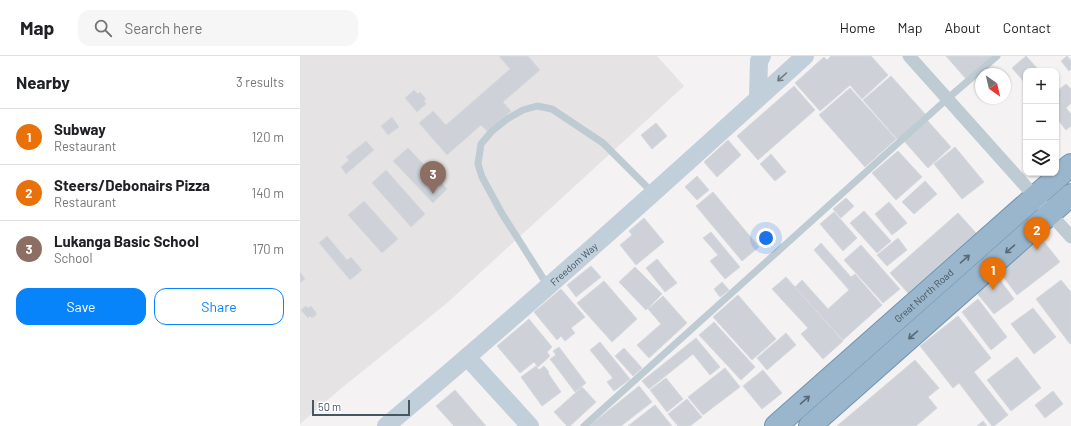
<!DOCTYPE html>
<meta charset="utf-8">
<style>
:root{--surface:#fff;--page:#f6f6f6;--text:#202124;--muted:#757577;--line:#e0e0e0;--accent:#0784f9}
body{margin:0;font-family:Barlow,sans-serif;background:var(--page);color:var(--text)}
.controls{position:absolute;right:12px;top:12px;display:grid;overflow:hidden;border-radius:8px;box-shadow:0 1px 3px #0004}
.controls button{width:36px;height:36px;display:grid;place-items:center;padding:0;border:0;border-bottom:1px solid var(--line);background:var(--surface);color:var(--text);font:20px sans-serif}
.compass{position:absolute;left:675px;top:12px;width:36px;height:36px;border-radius:50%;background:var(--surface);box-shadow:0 1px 3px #0004;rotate:146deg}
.scale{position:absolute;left:12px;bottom:10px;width:98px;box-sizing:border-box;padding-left:4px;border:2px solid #475762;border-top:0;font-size:11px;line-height:14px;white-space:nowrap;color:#475762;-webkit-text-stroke:3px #fff;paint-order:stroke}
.you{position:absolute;left:466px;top:182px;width:14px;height:14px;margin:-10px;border:3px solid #fff;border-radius:50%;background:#1a73e8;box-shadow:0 0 0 6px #1a73e833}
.badge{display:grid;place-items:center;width:26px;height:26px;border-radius:50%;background:var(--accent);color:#fff;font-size:13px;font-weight:700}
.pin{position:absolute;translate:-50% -33px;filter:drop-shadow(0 1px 2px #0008)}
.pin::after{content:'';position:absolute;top:21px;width:14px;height:12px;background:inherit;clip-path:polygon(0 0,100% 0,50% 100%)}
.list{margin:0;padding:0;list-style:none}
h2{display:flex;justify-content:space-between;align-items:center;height:52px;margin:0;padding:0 16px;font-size:17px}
h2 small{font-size:13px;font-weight:400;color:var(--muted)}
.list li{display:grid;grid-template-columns:26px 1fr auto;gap:12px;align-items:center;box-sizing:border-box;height:56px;padding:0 16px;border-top:1px solid var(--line)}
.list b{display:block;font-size:15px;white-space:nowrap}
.list p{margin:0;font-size:13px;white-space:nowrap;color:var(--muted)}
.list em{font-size:13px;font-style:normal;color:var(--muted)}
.actions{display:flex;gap:8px;padding:12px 16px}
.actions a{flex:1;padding:9px 0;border:1px solid var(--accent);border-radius:12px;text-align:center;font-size:14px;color:var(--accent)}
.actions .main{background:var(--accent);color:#fff}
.icon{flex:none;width:22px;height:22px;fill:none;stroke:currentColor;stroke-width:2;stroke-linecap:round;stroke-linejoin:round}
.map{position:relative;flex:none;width:771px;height:370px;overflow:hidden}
header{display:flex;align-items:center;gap:24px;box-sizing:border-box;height:56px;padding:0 20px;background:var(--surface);border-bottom:1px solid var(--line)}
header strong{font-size:19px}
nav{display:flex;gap:22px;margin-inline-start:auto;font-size:14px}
.search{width:280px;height:36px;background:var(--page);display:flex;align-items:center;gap:10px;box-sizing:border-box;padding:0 14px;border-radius:12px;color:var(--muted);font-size:15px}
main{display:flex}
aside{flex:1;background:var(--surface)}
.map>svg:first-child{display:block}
.education{fill:#e5e3e4}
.building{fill:#ced2d8;stroke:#d5d9de}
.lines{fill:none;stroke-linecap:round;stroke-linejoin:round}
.trunk-casing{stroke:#7094b1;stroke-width:24}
.service{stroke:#bfcbd3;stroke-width:7}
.minor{stroke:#bfcbd3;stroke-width:13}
.secondary{stroke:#c1cfda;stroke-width:18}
.trunk{stroke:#9ab6cc;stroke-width:22}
.oneway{stroke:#6c7b86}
.oneway2{stroke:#586a77}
.labels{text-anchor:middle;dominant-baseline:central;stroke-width:3.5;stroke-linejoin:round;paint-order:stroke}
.street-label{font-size:10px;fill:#475762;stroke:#fff}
</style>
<header>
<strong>Map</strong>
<div class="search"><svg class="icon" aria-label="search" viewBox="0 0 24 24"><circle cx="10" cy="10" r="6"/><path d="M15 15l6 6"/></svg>Search here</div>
<nav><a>Home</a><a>Map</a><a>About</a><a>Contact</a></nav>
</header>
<main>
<aside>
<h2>Nearby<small>3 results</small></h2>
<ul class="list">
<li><span class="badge" style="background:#e8710a">1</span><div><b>Subway</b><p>Restaurant</p></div><em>120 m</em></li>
<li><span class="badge" style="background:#e8710a">2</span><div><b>Steers/Debonairs Pizza</b><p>Restaurant</p></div><em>140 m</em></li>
<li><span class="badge" style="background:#8d6e63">3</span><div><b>Lukanga Basic School</b><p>School</p></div><em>170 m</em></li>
</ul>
<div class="actions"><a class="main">Save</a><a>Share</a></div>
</aside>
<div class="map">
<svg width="771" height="370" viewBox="0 0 771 370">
<rect width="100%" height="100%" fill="#f4f2f2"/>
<path class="education" d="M0,0H357L384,30L147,247L38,335L0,368Z"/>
<path class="building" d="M199,0H228L240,14L203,46L211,55L187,75L181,69L147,99L119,67L133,55L146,69L210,13Z
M531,0H571L588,19L562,43L550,29L520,55L495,27L524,1L527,4Z
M646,0H690L691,1L666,23Z
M726,0L740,15H726V28L712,12Z
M767,0L771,5V13L769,15L761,5Z
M591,20L626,59L598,84L563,44Z
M766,28L771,33V47L766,52L771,58V70L766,74L758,64L756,66V36Z
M494,30L515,54L458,104L437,80Z
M550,32L596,83L565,111L519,59Z
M114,34L118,38L120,36L126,43L124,45L126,48L117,56L105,42Z
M92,61L99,71L88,79L81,70Z
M627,64L651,91L628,112L604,85Z
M356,67L367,80L352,93L341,79Z
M428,84L441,99L417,121L404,106Z
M66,85L74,94L46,118L41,111L49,104L46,101Z
M655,91L684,126L662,143L634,108Z
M108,92L147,133L133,147L93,105Z
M598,95L622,121L596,144L572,117Z
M471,98L486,116L475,125L460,108Z
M86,114L125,158L111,171L72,127Z
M397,120L409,134L397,144L385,131Z
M625,125L637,138L614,158L602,146Z
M413,136L459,191L442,205L396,150Z
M546,142L554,150L541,162L533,153Z
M64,145L98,183L82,197L48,159Z
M589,146L607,167L592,179L575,158Z
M564,155L591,185L577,197L550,167Z
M534,156L557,182L543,195L520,168Z
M658,157L676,177L608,237L590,217Z
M344,162L364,186L336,209L320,189L332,179L329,175Z
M411,176L440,211L425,223L410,205L418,199L403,182Z
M27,180L47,204L51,201L62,214L50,224L19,187Z
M598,182L607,194L587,210L577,199Z
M741,182L760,206L717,239L699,215Z
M521,187L551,221L555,218L582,249L543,284L495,231L502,224L528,253L549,234L514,194Z
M561,189L600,233L583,247L544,204Z
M357,203L377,227L365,236L346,212Z
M291,210L301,221L276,241L267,229Z
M335,211L362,238L346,254L319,226Z
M0,216L5,223L0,227Z
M697,220L714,243L694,258L676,236Z
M486,221L543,285L523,303L501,278L508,272L472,233Z
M761,224L771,236V287L770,288L736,243Z
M304,225L337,263L312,286L277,247Z
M422,226L429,234L420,241L414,233Z
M261,233L285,261L271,272L275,277L265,285L261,280L257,284L234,256Z
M438,239L476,283L452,304L413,261Z
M363,240L387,267L349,302L337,289L361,268L348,253Z
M678,243L707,281L691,294L662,256Z
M6,250L8,252L11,250L17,258L12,262L10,260L8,262L1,254Z
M733,252L756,281L734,298L711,268Z
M658,260L691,302L674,316L708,359L694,370H692L659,327L653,332L620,290Z
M229,263L252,291L247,296L250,300L238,311L234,306L220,317L197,290Z
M414,266L455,311L441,324L399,279Z
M486,277L496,289L467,314L457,302Z
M396,282L420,311L410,319L393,298L349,333L342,325Z
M300,286L330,323L314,335L307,326L313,322L290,294Z
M259,291L286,327L275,336L250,303L256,299L253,295Z
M324,292L342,312L333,320L315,300Z
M717,301L741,332L711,355L687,324Z
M615,304L639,332L628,341L637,352L616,370H537Z
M236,310L239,314L244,310L249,316L248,317L261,336L242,350L221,321Z
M425,312L440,331L403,359L388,341Z
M463,314L482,337L462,353L443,330Z
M366,322L383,343L367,356L350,334Z
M339,330L352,346L321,370H289Z
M282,331L296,346L270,370H267L254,356Z
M155,334L186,370H154L136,350Z
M753,335L763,348L745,362L735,349Z
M387,343L402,361L390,370H378L368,358Z
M355,349L372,370H328Z
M683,365L687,370H677Z"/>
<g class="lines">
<g class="trunk-casing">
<g id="trunk">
<path id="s2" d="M476,370L771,109"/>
<path d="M510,370L771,139"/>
</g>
</g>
<path class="service" d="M248,230L201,156L182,121L178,108L181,88L192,75L207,63L223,54L237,50L252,53L303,87L353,137
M284,370L647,43L697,0"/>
<path class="minor" d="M609,0L771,181"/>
<g class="secondary">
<path d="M458,42L459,5L462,0"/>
<path d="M167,301L230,370"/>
<path id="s1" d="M86,370C229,250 367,125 505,0"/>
</g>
<use href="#trunk" class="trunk"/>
</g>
<defs><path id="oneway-shaft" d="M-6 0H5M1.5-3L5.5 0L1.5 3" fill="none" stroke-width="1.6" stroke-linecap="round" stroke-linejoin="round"/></defs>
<use class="oneway" href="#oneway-shaft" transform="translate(482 21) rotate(138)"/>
<g class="oneway2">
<use href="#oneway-shaft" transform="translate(710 193) rotate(139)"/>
<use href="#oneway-shaft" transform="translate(665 203) rotate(-41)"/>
<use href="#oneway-shaft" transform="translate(613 279) rotate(139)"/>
<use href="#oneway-shaft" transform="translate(505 344) rotate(-41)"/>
</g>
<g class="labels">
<g class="street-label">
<text stroke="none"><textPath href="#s1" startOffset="248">Freedom Way</textPath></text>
<text stroke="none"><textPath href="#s2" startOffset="197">Great North Road</textPath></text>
</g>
</g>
</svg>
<div class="controls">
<button>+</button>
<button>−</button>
<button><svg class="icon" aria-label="layers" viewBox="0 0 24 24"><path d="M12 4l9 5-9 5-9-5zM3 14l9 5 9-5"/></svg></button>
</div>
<svg class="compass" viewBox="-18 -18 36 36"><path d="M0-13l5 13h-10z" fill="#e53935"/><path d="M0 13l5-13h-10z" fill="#757577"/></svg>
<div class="scale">50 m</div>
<div class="you"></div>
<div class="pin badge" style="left:693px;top:234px;background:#e8710a">1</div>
<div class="pin badge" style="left:737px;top:194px;background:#e8710a">2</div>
<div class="pin badge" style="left:133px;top:138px;background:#8d6e63">3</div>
</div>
</main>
